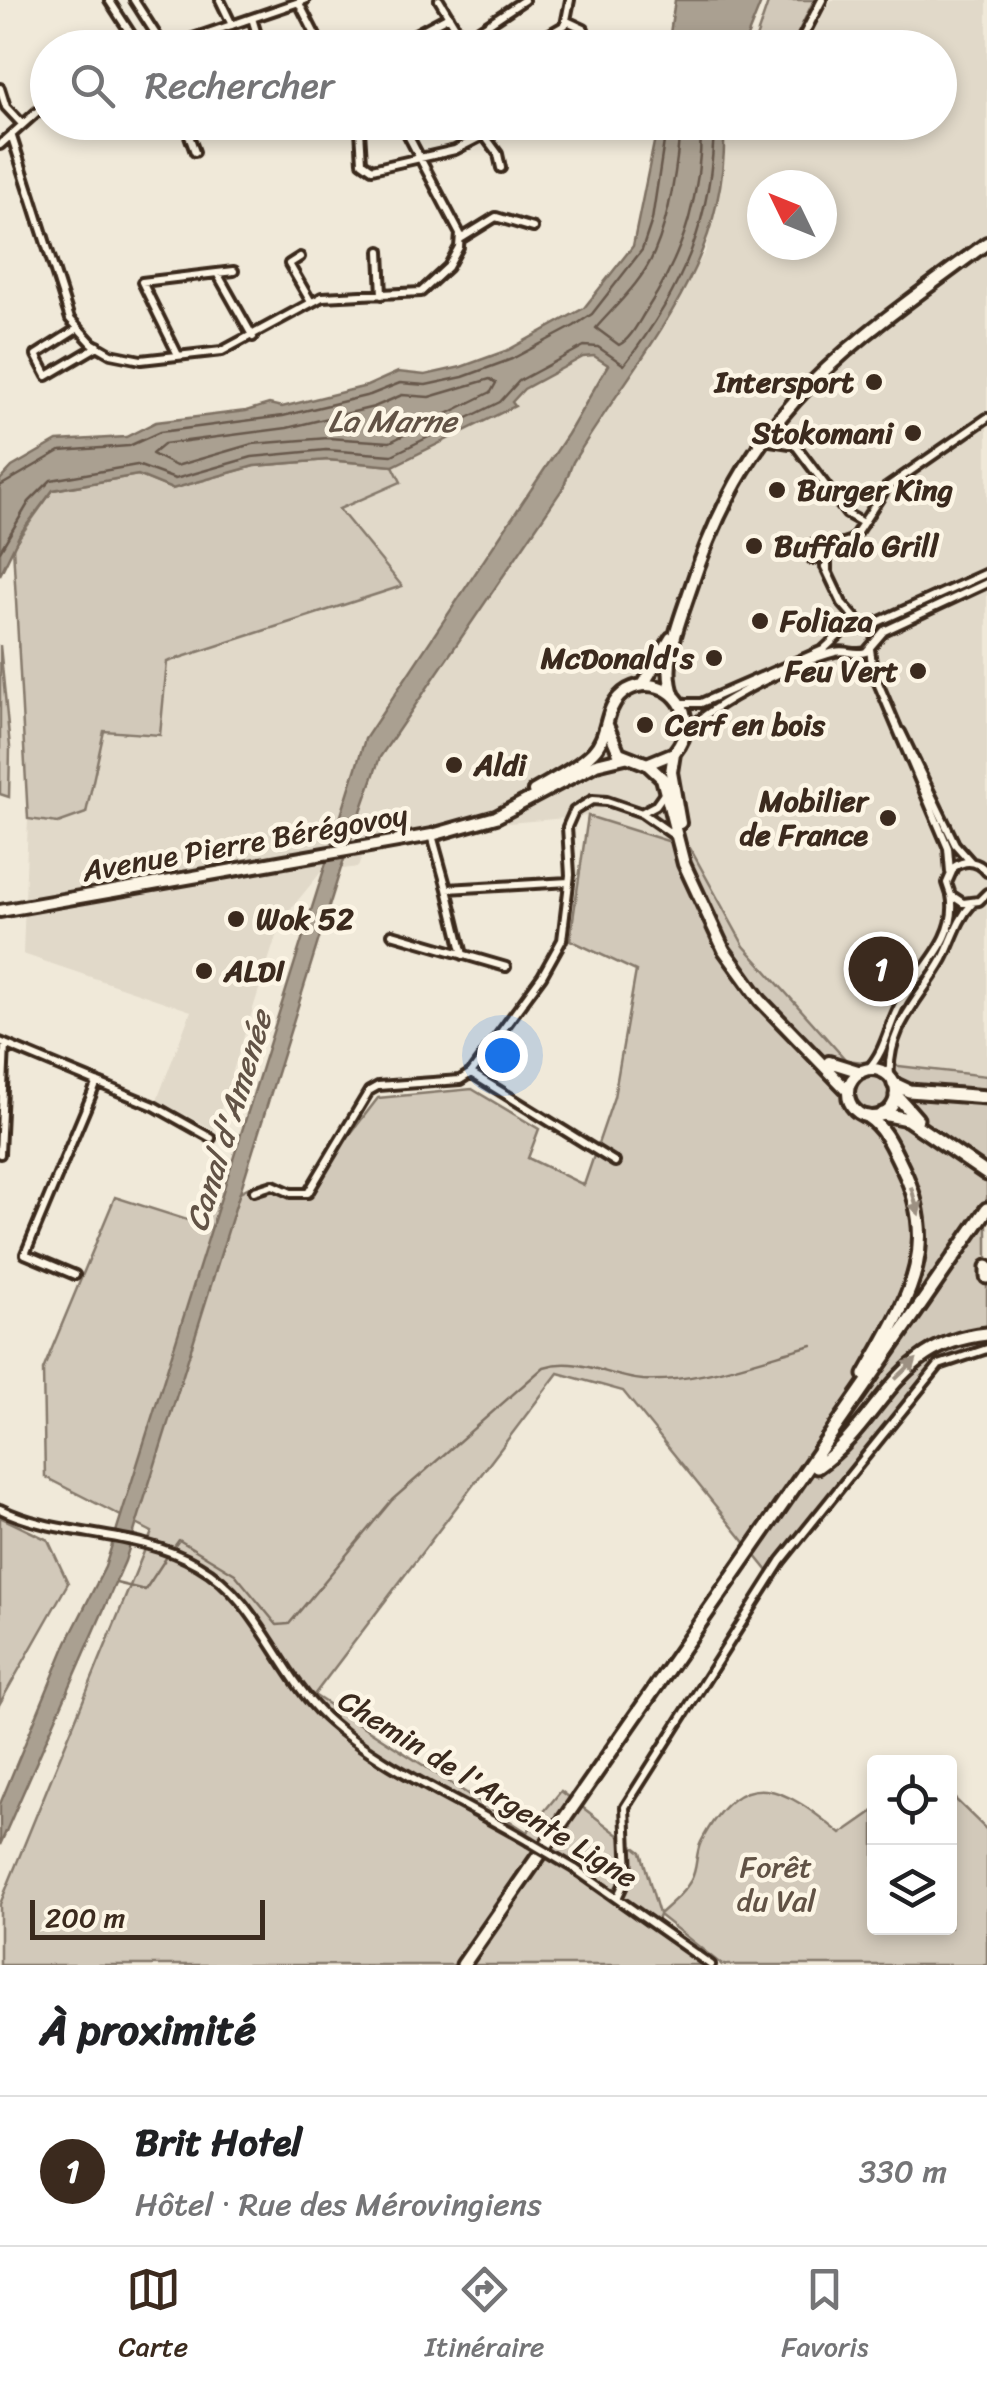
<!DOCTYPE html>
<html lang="fr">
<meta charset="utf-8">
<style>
:root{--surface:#fff;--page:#f6f6f6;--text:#202124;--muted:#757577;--line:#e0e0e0;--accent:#3b2a1e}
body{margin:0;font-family:Sriracha,sans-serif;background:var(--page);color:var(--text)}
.controls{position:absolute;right:30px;bottom:30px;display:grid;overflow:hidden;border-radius:10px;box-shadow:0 5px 15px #0003}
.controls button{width:90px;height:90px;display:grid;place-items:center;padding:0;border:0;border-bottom:2px solid var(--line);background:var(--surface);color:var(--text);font:50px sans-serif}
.compass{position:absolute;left:747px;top:170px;width:90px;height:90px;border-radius:50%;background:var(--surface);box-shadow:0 5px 15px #0003;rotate:313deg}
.scale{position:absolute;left:30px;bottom:25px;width:235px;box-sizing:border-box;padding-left:10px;border:5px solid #3b2a1e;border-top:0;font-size:28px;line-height:35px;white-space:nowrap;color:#3b2a1e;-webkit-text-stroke:8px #fcf5e5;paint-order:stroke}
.you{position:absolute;left:502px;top:1055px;width:35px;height:35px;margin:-25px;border:8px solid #fff;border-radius:50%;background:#1a73e8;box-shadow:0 0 0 15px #1a73e833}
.badge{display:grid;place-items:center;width:65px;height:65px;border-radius:50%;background:var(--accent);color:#fff;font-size:32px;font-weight:700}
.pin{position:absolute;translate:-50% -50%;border:5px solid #fff;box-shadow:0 2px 10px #0006}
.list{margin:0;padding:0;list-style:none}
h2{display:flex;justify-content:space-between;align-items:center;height:130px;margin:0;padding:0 40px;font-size:42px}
h2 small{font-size:32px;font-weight:400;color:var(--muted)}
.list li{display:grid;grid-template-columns:65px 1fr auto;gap:30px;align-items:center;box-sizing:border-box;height:150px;padding:0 40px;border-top:2px solid var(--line)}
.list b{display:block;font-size:38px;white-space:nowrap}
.list p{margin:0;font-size:32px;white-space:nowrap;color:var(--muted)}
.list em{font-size:32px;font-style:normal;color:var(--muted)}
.icon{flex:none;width:55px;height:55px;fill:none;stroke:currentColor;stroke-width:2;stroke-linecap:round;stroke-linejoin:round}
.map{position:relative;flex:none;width:987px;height:1965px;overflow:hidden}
.search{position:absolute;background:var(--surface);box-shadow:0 5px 15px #0003;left:30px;right:30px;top:30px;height:110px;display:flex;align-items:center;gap:25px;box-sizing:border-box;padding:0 35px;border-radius:55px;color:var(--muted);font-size:38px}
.sheet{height:280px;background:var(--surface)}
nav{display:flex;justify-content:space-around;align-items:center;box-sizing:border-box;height:140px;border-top:2px solid var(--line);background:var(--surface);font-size:28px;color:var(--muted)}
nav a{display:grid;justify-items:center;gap:5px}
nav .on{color:var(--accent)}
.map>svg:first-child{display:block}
.built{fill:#e1d9c9;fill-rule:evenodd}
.green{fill:#d2c9ba;stroke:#867a6c;stroke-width:2.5}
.water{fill:#aaa091;stroke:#7e7163;stroke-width:2.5}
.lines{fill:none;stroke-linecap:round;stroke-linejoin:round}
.shore{stroke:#67594c;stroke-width:2.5}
.stream{stroke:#7e7163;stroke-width:2.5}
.minor-casing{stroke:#3b2a1e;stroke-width:14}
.secondary-casing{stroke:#3b2a1e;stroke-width:18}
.trunk-casing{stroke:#3b2a1e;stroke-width:19}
.minor{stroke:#fcf5e5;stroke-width:6}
.secondary{stroke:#fcf5e5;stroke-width:10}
.trunk{stroke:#fcf5e5;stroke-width:11}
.minor-bridge-casing{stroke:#3b2a1e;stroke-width:14;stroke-linecap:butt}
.minor-bridge{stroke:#fcf5e5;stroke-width:6}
.oneway{fill:#9c9082}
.poi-dot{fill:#3b2a1e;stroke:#fcf5e5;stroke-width:4}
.labels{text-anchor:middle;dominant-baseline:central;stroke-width:9;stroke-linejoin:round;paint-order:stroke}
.poi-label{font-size:30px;font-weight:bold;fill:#3b2a1e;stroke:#fcf5e5;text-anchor:start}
.street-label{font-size:30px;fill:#3b2a1e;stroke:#fcf5e5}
.park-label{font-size:30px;fill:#615245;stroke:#fcf5e5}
.water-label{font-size:32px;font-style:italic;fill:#625346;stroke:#fcf5e5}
</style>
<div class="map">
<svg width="987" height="1965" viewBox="0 0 987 1965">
<rect width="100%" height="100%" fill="#f0e9d9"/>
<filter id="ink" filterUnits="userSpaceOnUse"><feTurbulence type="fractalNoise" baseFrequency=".01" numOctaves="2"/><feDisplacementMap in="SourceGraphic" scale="20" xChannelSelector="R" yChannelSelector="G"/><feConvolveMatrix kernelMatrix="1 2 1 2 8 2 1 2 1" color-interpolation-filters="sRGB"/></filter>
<g filter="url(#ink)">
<path class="built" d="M831,0H987V1076L846,1060L744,946L690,848L588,816L370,835L358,867L321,872L281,921L214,1130L157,1100L191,1011L23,954L28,819L58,823L85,813L104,731L167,662L401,587L339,508L401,483L393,466L514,406L511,402L524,389L588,355L630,375L705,252L725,152L724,123L940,122V48L804,47ZM762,185H822V245H762Z"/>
<path class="green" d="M769,0H814L791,47H753Z
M328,460L393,466L401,482L339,509L402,586L167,662L160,735L104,731L86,813L58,823L28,819L13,546L53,490L138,475L172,489L254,466Z
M0,645L10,747L9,797L0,794Z
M588,816L690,848L744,946L846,1060L987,1076V1355L951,1360L772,1576L623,1391L558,1373L314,1695L527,1832L561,1791L641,1852L659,1914C671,1903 684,1893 691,1880C698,1868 695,1854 701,1842C743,1761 784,1787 841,1834L874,1811V1928H950V1794L987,1830V1965H722L659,1915L654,1929L703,1965H0V1904L152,1532L45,1477L43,1370L115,1197L187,1220L255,1184L305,1193L378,1098L472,1089L539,1129L528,1158L584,1185L614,1097L636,971L570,940Z
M0,1517L48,1540L68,1583L0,1703Z"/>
<path class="water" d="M675,0H762L743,47H668Z
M658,123H724C730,264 642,349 573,462L563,488L380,757L341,868L125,1561L0,1845V1804L67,1642L105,1567L365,739L568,434L608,365L594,356L583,357L524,389L512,402L515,406L393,466L328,460L254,466L172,489L138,475L53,490L20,534L0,575V480L12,467L57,441L126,437L156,422L246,411L269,404L282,407L367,386L398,372L425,375L461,367L508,350L584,308L633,246Z"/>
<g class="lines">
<path class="shore" d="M680,122C678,163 670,216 654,253C642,282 616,305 596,328L619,345C631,339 639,321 647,309C685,251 702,191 701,122
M490,379L496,383L491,392L390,442L328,438L252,444L176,466L152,454L164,444L287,428L374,407L402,395L429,397Z
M0,486L60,451L129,446L160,432L283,416L370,395L400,383L426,385L463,377L512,359L574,326L592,314L642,250L652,220L667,122
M0,551L29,502L51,480L137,465L175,479L252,457L326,450L392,455L500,402L519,381L584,346L598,347L624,365C683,290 713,218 714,122"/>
<path class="stream" d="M174,1547L179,1540L235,1574L277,1625L289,1624L392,1500L544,1367C579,1356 608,1377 643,1380C699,1383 758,1359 812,1345
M116,1583L145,1590L166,1558"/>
<g class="minor-casing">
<path id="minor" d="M109,0L140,48
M134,0L164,47
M220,0L232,25
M439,0L468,48
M299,3L322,48
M252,18L261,48
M567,21L584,29
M464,40L524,0
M164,48L305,0
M389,48L449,16
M525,48L565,25L570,0
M797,48L822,0
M0,88L6,107L22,124
M184,122L195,152
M360,130L362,162L372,169L455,150L509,122
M187,131L214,122
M484,135L498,154L501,168
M12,137L70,319L92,343L111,354L141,360L222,351L322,297L421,292L448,267L459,247L460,234L401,122
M0,145L48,102
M462,238L496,217L533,228
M380,251L382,295
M300,257L289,264L311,302
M217,273L234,271
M77,329L36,355L47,376L98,346
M178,355L142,282L217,273L253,337
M778,422L847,514L863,523
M764,440L790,444
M828,548L852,540L886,488L987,418
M827,557L812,559L808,552L812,544L820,541L827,546V570
M825,567L842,603L857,620
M869,626L987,573
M870,649L873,671L948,848L950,872
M680,703H701L823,650L853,622L869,626
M688,731C713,702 797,662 835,652C847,649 854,656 866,652L884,631L987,583
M901,732L955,844L971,862
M643,812L656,805L666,791
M432,835L447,889
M987,872C978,861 966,859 954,867L947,883L951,895L963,903L979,901L987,893
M392,934L506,967
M463,955L447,889L569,882
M0,1042L154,1106L211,1138
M868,1069C885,1052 888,1027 899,1006C917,971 960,940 951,895
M471,1073L615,1162
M890,1078C886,1027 921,999 943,959C953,940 957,920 972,904
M0,1154L5,1044
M254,1191L273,1185L291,1193H308L369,1091L378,1086L460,1080L471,1073L542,976L562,940L570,875L567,827L574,811L592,800L607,801L642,813L675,836
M75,1275L25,1254L97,1082
M0,1509C61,1539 134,1528 198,1565C258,1599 277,1671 325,1717C379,1767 464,1803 528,1841
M575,1869L711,1965
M618,1896L628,1875L625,1807L781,1561L939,1365L987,1349"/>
</g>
<g class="secondary-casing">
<path id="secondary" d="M643,685L671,638
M674,696C661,665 679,623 689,593C750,407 839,353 987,243
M674,753L671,772L680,823
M647,764L662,778L684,864L724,950L760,1000L848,1091
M534,791C554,779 577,768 593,752C609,736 604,712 619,697C640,674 680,686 685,717C688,731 683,742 674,753L647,764L619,753L607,725
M0,911L432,835L496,817L596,764L625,757
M829,1062L861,1072
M848 1093a24 24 0 1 1 48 0a24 24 0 1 1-48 0Z"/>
</g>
<g class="trunk-casing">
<path id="trunk" d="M894,1084L909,1091L987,1097
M896,1095L917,1119
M883,1114L907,1119L987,1174
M987,1267V1277
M865,1375C905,1303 943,1250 902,1167C893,1149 885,1128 868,1117
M817,1467C883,1421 892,1343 987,1334
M463,1965L987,1209"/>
</g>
<use href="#minor" class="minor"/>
<use href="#secondary" class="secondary"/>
<use href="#trunk" class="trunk"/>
<g class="minor-bridge-casing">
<path id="minor-bridge" d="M528,1841L575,1869"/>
</g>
<use href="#minor-bridge" class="minor-bridge"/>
</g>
<defs><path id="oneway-solid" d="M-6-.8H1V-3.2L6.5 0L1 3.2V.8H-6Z" transform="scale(2.5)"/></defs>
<g class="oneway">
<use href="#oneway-solid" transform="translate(915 1201) rotate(74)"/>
<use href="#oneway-solid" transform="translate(906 1369) rotate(-44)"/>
</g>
</g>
<g class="poi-dot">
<circle cx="874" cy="382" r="10"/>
<circle cx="913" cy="433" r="10"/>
<circle cx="777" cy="490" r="10"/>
<circle cx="754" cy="546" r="10"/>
<circle cx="760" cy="621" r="10"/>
<circle cx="714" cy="658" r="10"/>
<circle cx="918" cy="671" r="10"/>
<circle cx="645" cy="725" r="10"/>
<circle cx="454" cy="765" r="10"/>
<circle cx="888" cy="818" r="10"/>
<circle cx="236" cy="919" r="10"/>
<circle cx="204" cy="971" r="10"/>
</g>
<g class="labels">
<g class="poi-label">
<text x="854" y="382" text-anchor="end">Intersport</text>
<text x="893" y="433" text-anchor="end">Stokomani</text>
<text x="797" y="490">Burger King</text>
<text x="774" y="546">Buffalo Grill</text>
<text x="780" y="621">Foliaza</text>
<text x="694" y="658" text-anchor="end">McDonald's</text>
<text x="898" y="671" text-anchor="end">Feu Vert</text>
<text x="665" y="725">Cerf en bois</text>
<text x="474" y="765">Aldi</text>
<text x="868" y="801" text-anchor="end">Mobilier<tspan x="868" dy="34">de France</tspan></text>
<text x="256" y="919">Wok 52</text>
<text x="224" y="971">ALDI</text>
</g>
<g class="street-label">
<text transform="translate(245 843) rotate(-10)">Avenue Pierre Bérégovoy</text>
<text transform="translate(488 1789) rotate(32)">Chemin de l'Argente Ligne</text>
</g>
<g class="park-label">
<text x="776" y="1867">Forêt<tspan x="776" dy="34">du Val</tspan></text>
</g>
<g class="water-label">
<text x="392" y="421">La Marne</text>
<text transform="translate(229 1121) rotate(-73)">Canal d'Amenée</text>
</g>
</g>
</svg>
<div class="controls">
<button><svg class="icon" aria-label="locate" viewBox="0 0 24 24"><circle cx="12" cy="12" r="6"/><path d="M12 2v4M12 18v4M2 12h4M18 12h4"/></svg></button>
<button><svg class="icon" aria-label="layers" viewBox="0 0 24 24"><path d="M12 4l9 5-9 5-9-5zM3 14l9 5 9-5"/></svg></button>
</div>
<svg class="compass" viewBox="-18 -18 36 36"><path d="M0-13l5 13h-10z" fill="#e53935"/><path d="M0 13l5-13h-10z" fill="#757577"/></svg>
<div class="scale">200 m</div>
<div class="you"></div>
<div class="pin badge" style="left:881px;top:969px">1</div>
<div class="search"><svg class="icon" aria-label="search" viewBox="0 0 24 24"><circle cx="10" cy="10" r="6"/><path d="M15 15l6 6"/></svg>Rechercher</div>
</div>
<section class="sheet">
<h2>À proximité<small></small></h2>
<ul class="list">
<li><span class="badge">1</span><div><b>Brit Hotel</b><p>Hôtel · Rue des Mérovingiens</p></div><em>330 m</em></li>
</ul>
</section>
<nav>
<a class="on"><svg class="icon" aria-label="map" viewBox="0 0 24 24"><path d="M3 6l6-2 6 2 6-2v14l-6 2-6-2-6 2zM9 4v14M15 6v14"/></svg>Carte</a>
<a><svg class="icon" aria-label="directions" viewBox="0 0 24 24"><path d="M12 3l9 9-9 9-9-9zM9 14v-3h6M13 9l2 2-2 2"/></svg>Itinéraire</a>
<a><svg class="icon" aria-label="saved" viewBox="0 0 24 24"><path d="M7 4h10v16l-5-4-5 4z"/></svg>Favoris</a>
</nav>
